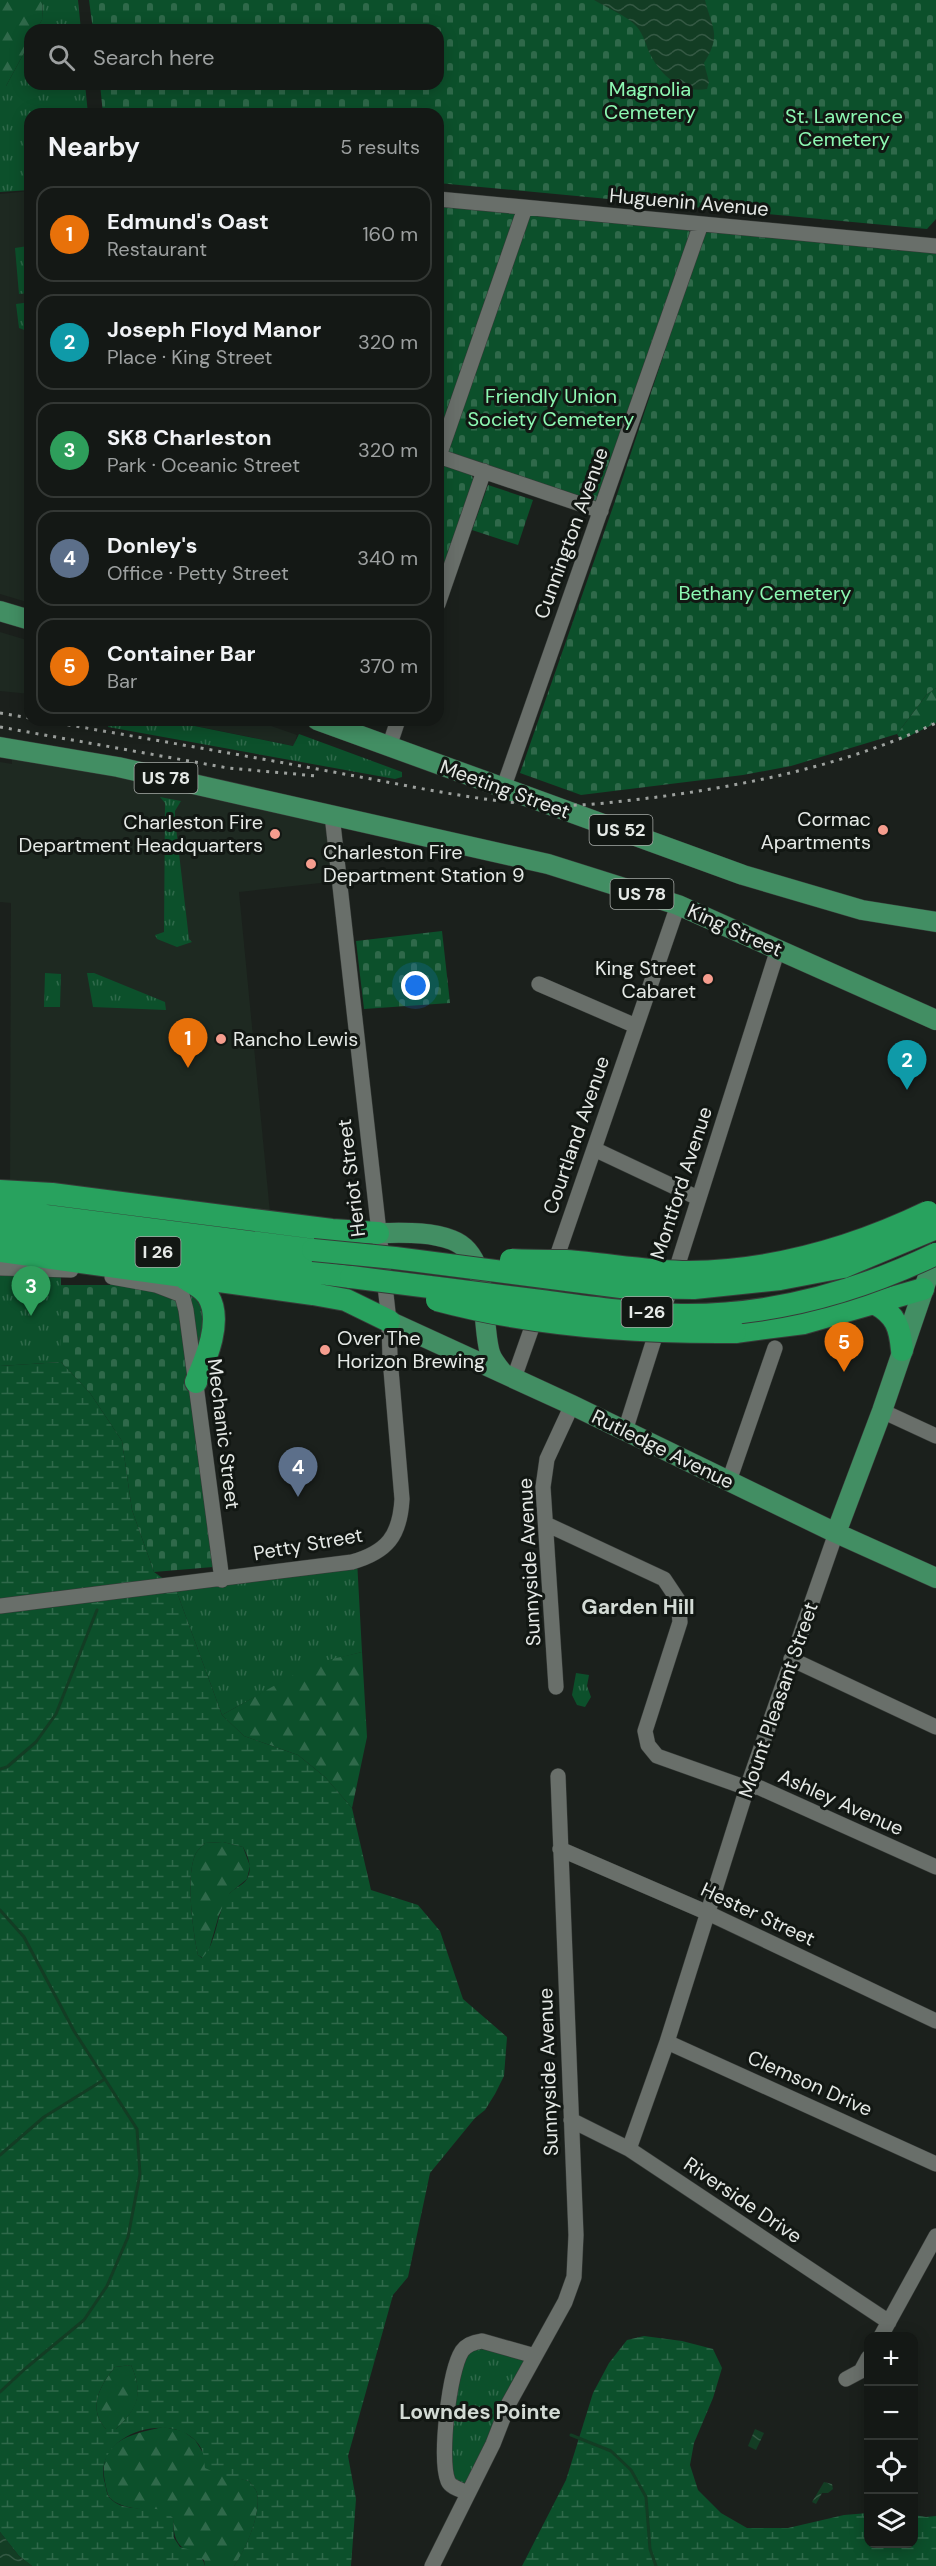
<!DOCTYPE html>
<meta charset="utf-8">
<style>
:root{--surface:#141815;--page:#1d211e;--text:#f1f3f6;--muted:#9da0a0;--line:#333734;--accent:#f59d8e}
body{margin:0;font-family:"DM Sans",sans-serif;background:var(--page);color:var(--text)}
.controls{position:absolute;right:18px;bottom:18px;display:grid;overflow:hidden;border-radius:12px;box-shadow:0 3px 15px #0003}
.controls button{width:54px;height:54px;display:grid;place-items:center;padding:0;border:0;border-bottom:2px solid var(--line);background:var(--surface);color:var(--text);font:30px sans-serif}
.you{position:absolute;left:416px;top:986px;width:21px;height:21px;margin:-15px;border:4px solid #fff;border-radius:50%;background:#1a73e8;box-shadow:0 0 0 9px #1a73e833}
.badge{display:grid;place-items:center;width:39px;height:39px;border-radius:50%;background:var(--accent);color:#fff;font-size:20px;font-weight:700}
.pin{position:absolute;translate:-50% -50px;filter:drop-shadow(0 2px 3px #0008)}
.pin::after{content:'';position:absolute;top:32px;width:21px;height:18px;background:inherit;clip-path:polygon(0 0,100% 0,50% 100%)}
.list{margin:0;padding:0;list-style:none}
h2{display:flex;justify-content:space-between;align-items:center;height:78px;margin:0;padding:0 24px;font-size:26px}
h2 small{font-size:20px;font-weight:400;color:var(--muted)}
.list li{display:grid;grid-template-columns:39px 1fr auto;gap:18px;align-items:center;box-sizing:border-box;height:96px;margin:0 12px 12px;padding:0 12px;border:2px solid var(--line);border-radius:18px}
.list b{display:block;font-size:22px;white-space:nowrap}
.list p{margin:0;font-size:20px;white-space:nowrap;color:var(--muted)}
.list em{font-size:20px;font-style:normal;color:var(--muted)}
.icon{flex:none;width:33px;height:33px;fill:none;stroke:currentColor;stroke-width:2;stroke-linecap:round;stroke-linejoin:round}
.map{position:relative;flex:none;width:936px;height:2566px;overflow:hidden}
.search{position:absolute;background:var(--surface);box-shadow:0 3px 15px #0003;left:24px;top:24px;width:420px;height:66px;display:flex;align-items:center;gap:15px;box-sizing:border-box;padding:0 21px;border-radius:18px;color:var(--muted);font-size:22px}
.panel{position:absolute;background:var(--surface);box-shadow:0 3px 15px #0003;left:24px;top:108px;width:420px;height:618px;border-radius:18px}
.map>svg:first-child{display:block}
.built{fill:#1e2921}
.grass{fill:url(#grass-tufts)}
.forest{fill:url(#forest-firs)}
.wetland{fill:url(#wetland-marsh);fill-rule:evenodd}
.cemetery{fill:url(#cemetery-stones)}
.water{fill:url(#water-waves)}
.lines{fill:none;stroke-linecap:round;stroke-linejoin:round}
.stream{stroke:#133d24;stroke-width:3}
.minor-casing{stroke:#373b38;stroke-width:16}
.major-casing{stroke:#373b38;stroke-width:21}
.highway-casing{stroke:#373b38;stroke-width:24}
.minor{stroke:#696f6a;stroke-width:15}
.major{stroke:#428e63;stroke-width:20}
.highway{stroke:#28a25e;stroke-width:22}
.rail{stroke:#9da19e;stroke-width:3;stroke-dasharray:3 6;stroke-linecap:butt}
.highway-bridge-casing{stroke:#373b38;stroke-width:24;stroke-linecap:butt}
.highway-bridge{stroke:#28a25e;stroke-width:22}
.poi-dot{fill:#f59d8e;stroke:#121713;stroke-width:2}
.labels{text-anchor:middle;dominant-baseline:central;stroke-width:6;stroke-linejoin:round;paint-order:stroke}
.shield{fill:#121713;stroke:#a6aaa7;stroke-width:1.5}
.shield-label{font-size:18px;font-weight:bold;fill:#e5e9e6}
.park-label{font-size:20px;fill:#8df8b2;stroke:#121713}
.street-label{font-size:20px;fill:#e5e9e6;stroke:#121713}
.poi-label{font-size:20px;fill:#e5e9e6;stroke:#121713;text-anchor:end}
.neighbourhood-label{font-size:21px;font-weight:bold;fill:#d3dbd5;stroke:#121713}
</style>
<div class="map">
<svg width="936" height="2566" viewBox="0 0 936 2566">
<defs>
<pattern id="grass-tufts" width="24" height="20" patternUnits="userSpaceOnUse" patternTransform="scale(1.5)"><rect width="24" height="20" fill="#0c502b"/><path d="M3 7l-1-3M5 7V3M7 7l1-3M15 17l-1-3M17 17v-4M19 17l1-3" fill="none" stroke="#2f694a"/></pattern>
<pattern id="forest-firs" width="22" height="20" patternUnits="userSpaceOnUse" patternTransform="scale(1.5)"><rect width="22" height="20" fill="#0c502b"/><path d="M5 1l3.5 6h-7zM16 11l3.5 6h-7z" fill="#2f694a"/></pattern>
<pattern id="wetland-marsh" width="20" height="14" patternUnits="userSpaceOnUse" patternTransform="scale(1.5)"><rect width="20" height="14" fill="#0c502b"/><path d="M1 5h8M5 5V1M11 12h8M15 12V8" fill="none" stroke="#2f694a"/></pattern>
<pattern id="cemetery-stones" width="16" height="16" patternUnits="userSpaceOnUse" patternTransform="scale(1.5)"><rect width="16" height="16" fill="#0c502b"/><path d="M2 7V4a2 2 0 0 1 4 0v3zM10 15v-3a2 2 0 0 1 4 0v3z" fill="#2f694a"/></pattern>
<pattern id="water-waves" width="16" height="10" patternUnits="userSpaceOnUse" patternTransform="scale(1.5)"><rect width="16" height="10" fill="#133d24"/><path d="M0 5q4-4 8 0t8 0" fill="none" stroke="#355944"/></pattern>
</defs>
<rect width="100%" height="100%" fill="#1b201c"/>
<path class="built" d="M30,191V603L0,594V194Z
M0,632L30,641V694L0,691Z
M166,720H254L297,735L294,746Z
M12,748L332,817L339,881L239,892L271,1223L10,1191L11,903L0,902V762L12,764Z"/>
<path class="grass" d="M43,0H78L81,30H36L42,20Z
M30,42V84H85L88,114H30V190L0,192V86H6Z
M28,246L30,293L19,294L15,248Z
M30,302V328L27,331L19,328L16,304Z
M110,720H165L293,746L299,734L402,772V777L395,779L108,727Z
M160,797L181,801L175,811V819L189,939L192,942L177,947L157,939L155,935L164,932L165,803Z
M45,973L61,974L60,1007H44Z
M87,973H94L165,1002L166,1010L93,1007Z
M0,1268L61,1270V1362L0,1366Z
M195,1295L208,1302L199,1357L187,1296Z
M357,1560L362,1652L315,1664L222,1715L175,1587Z
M576,1673L589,1675L587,1686L591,1697L585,1707L577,1705L572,1695Z
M466,2347L535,2356L468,2493L452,2486L445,2422Z"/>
<path class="forest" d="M0,0H43L42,20L36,30H30V42L6,86H0Z
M936,688V723L901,740L897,734L927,694Z
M362,1652L367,1737L352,1808L325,1777L298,1755L244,1736L222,1715L315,1663Z
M223,1842L243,1847L250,1866L247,1879L230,1893L219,1915L208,1953L203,1958L198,1955C193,1933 185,1874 196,1853C198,1850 202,1846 205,1843Z
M131,2365C144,2394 138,2409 116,2429H106C87,2409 100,2385 115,2367Z
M163,2427L183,2431L195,2440L202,2451L237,2478L249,2481C251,2484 256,2489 257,2493C262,2512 245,2552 234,2566H205L204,2560C179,2547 174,2546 173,2518C155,2505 134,2513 115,2502C107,2497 107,2491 105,2482C97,2441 131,2434 163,2427Z"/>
<path class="wetland" d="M61,1362L90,1393L122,1441L132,1510L154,1572L175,1587L222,1715L244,1736L298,1755L325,1777L352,1808L371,1890L418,1905L440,1931L463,1999L507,2037L504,2076L495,2094L485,2110L475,2118L430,2173L408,2277L393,2295L348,2456L356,2499L351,2566H234C245,2551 262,2512 257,2493C256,2489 251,2484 249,2481L220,2475L205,2468C204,2462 204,2455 202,2450C182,2408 94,2430 104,2480C106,2485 106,2493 109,2497C122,2513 145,2506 162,2510C165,2511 170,2515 173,2518L174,2538L180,2547C192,2550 202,2553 205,2566H32L19,2556L0,2532V1366ZM223,1842L243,1847C248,1856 253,1868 247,1879C244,1885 234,1888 229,1894C216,1912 217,1945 202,1958L198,1955C193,1933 185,1874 196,1853C198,1850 202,1846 205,1843ZM131,2365C144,2394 137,2409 116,2429H106C87,2409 100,2385 115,2367Z
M644,2336L682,2341L713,2349L722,2368L713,2398L694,2443L690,2465L698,2490L721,2513L747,2528H788L844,2515L868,2513V2544H914V2515L926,2517L936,2516V2566H522L566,2480L593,2393L609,2363L627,2340Z"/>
<path class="cemetery" d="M89,0H936V219L927,229L438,183V114H103L100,84H438V30H93Z
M438,205L512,211L517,218L438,442Z
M530,215L685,227L690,232L691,237L599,499L593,502L449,454L448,448Z
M716,230L936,251V688L927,694L897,734L791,766L743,775L581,795L520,773L614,504L704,233Z
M438,461L471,472L474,482L438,581Z
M488,485L533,500L518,545L472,530Z
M442,931L450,1003L364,1009L356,941Z
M61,1285H132L177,1293L213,1567L154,1572L132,1510L122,1441L90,1393L61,1362Z"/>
<path class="water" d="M594,0H705C712,29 722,34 704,63L709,82L707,89C681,94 660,75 649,52C646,44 643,34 637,27C628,16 607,8 594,0Z
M755,2429L764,2433L756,2450L748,2446Z
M824,2482L832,2484L833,2489L828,2493H822L816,2504L812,2502Z
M0,2532L19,2556L32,2566H0Z"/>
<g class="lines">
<path class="stream" d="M0,1769L7,1767L36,1742L56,1714L97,1610
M0,1910L24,1937L74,2031L137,2129L140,2174L128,2237L107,2286L84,2320L26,2368L0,2392
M0,2155L44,2117L105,2079
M571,2435L611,2451L631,2470L646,2497L650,2549L656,2566"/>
<g class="minor-casing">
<path id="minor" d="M438,199L936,246
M438,456L601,511
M439,456L525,208
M438,604L484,471
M389,747L398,720
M503,789L701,224
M539,984L636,1026
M594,1149L698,1198
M0,1268L71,1270
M553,1268L678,905
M112,1277L156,1285L182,1295L186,1310L222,1580
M514,1378L537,1313
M882,1411L936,1436
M625,1431L778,949
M729,1481L775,1348
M546,1524L664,1579L678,1600L680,1622L645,1731L648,1745L657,1756L747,1788L758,1787L936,1867
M0,1606L352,1562C387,1552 400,1536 402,1499L390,1358L389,1321L332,815
M791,1659L936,1727
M556,1687L543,1487L547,1459L572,1405
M560,1849L708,1913L936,2021
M667,2042L936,2164
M571,2120L629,2149L889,2322
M629,2149L667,2042L747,1788L836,1533
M881,2336L936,2236
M846,2379L861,2371L868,2358
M468,2493C462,2490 451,2488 448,2481C439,2459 449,2371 462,2351C467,2344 474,2342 482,2341L535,2356
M432,2566L493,2444L509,2403L565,2302L574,2277L576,2235L558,1776"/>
</g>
<g class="major-casing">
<path id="major" d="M0,611L30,620
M317,720L743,875L862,910L936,922
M0,747L118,767L548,864L678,905L936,1020
M378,1233C403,1233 428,1231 452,1240C492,1255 480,1320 490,1353C492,1360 498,1367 503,1373
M389,1321L572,1405L836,1533L936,1578
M836,1533L882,1411L936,1253"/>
</g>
<g class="highway-casing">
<path id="highway" d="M0,1191L52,1194L332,1230L378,1233
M0,1210L313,1250
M0,1231L351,1277
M0,1251L313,1294L346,1300L389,1321
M186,1279C193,1283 203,1288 208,1296C223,1320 206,1359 196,1382
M876,1304C896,1315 900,1328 902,1350
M735,1332L804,1323L923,1289"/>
</g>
<use href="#minor" class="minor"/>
<use href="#major" class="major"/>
<use href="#highway" class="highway"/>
<path class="rail" d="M0,713L30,718
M41,720C142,738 243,755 344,774C411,786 480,802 548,805C584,807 622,801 658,797C754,784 848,764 936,723
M0,727L228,768L317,776"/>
<g class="highway-bridge-casing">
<path id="highway-bridge" d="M313,1250L395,1258L621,1287L694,1288L780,1279L843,1267L936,1228
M511,1260C529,1261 547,1261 566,1261C607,1264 648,1272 689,1272C773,1271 853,1248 928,1212
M351,1277C414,1285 478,1293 541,1301C588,1307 634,1314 681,1315C770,1316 857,1292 936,1254
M437,1300C534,1326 634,1333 735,1332"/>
</g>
<use href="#highway-bridge" class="highway-bridge"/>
</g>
<g class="poi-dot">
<circle cx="883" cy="830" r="6"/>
<circle cx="275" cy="834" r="6"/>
<circle cx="311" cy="864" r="6"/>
<circle cx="708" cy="979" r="6"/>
<circle cx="221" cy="1039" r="6"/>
<circle cx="325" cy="1350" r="6"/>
</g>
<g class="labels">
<g class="shield">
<rect x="134.5" y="763" width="63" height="30" rx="4.5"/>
<rect x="589.5" y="815" width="63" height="30" rx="4.5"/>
<rect x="610.5" y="879" width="63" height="30" rx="4.5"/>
<rect x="135.5" y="1237" width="45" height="30" rx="4.5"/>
<rect x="621.5" y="1297" width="51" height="30" rx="4.5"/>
</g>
<g class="shield-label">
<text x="166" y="778">US 78</text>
<text x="621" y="830">US 52</text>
<text x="642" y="894">US 78</text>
<text x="158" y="1252">I 26</text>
<text x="647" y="1312">I-26</text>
</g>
<g class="park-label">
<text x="650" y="89">Magnolia<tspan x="650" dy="23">Cemetery</tspan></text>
<text x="844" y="116">St. Lawrence<tspan x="844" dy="23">Cemetery</tspan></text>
<text x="551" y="396">Friendly Union<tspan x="551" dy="23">Society Cemetery</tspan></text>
<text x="765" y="593">Bethany Cemetery</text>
</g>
<g class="street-label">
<text transform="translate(689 202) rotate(5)">Huguenin Avenue</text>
<text transform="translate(571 533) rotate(-70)">Cunnington Avenue</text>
<text transform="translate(505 789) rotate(20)">Meeting Street</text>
<text transform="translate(735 930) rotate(24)">King Street</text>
<text transform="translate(576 1135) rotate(-71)">Courtland Avenue</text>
<text transform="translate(351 1178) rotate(-97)">Heriot Street</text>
<text transform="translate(681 1183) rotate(-72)">Montford Avenue</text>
<text transform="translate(224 1434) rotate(83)">Mechanic Street</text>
<text transform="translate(663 1449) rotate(26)">Rutledge Avenue</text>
<text transform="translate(308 1544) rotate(-10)">Petty Street</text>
<text transform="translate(529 1562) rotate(-93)">Sunnyside Avenue</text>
<text transform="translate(778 1700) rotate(-71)">Mount Pleasant Street</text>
<text transform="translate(841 1802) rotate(24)">Ashley Avenue</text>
<text transform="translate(758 1914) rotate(25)">Hester Street</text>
<text transform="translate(548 2072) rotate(-92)">Sunnyside Avenue</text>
<text transform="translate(810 2083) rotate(24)">Clemson Drive</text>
<text transform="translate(743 2200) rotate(34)">Riverside Drive</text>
</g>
<g class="poi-label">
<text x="871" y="819">Cormac<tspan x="871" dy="23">Apartments</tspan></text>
<text x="263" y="822">Charleston Fire<tspan x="263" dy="23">Department Headquarters</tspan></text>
<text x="323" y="852" text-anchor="start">Charleston Fire<tspan x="323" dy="23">Department Station 9</tspan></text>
<text x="696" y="968">King Street<tspan x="696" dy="23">Cabaret</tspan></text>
<text x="233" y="1039" text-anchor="start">Rancho Lewis</text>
<text x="337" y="1338" text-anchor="start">Over The<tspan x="337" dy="23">Horizon Brewing</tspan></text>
</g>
<g class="neighbourhood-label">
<text x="638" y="1607">Garden Hill</text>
<text x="480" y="2412">Lowndes Pointe</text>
</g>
</g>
</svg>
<div class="controls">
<button>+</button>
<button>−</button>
<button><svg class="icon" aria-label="locate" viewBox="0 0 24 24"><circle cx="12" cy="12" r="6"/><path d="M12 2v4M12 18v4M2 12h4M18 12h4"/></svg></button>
<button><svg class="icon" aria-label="layers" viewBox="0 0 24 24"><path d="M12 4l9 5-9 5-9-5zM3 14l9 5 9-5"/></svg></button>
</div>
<div class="you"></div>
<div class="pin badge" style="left:188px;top:1068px;background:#e8710a">1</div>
<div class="pin badge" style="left:907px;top:1090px;background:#0f9aa8">2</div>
<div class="pin badge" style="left:31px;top:1316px;background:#2e9e5b">3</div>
<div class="pin badge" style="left:298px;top:1497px;background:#5c6f8a">4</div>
<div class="pin badge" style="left:844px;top:1372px;background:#e8710a">5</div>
<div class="search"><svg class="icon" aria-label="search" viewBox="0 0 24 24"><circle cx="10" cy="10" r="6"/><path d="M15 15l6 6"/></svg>Search here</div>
<section class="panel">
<h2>Nearby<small>5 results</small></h2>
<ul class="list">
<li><span class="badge" style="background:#e8710a">1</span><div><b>Edmund's Oast</b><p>Restaurant</p></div><em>160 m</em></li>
<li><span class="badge" style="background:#0f9aa8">2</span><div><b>Joseph Floyd Manor</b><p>Place · King Street</p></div><em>320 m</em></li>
<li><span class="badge" style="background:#2e9e5b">3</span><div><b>SK8 Charleston</b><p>Park · Oceanic Street</p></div><em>320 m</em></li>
<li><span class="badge" style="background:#5c6f8a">4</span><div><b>Donley's</b><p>Office · Petty Street</p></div><em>340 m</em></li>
<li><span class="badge" style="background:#e8710a">5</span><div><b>Container Bar</b><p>Bar</p></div><em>370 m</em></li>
</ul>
</section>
</div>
